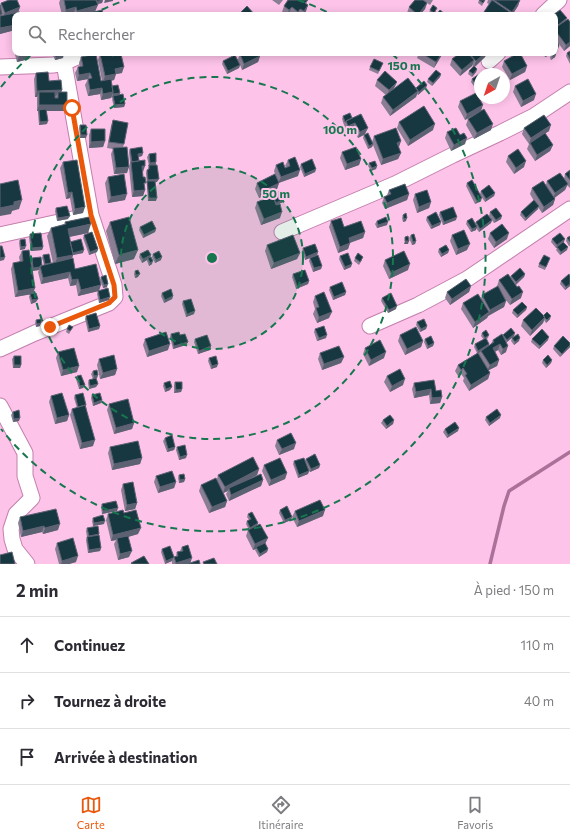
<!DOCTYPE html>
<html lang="fr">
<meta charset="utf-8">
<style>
:root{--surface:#fff;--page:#f2f2f3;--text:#2b2b33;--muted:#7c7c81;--line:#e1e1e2;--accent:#ea580c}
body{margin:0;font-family:Commissioner,sans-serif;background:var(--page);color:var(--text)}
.compass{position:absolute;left:474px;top:68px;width:36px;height:36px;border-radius:50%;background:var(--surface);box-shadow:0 2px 10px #0003;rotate:220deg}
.stop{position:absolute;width:12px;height:12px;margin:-9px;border:3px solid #ea580c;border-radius:50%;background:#fff}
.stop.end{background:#ea580c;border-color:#fff;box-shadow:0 1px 4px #0008}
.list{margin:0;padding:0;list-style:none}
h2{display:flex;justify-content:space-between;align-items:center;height:52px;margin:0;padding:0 16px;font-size:17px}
h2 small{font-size:13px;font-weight:400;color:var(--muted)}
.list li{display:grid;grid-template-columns:26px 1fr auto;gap:12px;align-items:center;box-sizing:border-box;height:56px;padding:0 16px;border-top:1px solid var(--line)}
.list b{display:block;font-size:15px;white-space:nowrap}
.list em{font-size:13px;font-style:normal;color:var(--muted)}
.icon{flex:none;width:22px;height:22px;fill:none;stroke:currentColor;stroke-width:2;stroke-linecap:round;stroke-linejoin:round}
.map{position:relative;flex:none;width:570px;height:564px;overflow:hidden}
.search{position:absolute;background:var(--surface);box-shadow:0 2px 10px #0003;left:12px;right:12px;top:12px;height:44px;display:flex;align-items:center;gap:10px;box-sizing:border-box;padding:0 14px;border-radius:8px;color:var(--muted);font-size:15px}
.sheet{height:220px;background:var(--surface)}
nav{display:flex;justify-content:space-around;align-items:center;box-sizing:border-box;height:56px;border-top:1px solid var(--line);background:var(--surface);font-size:11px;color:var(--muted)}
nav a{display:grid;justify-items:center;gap:2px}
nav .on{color:var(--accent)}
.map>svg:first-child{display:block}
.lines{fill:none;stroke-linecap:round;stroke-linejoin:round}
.stream{stroke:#ac7099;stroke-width:3.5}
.minor-casing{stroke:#c27fad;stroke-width:17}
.minor{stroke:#fff;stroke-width:15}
.wall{fill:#8a7e95}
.shaded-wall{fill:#5d6273}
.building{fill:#183841;stroke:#5d6273}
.route{stroke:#ea580c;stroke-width:5}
.ring{fill:none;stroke:#16774e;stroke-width:2;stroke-dasharray:7 5}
.centre{fill:#16774e;stroke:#fdc3e9;stroke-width:2}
.ring-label{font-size:12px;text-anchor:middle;font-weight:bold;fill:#16774e;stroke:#fdc3e9;stroke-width:4;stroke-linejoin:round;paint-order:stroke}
</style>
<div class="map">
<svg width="570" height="564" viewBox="0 0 570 564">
<rect width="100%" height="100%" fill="#fdc3e9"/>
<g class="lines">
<path class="stream" d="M490,564L504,506L509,491L570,452"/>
<g class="minor-casing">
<path id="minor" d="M543,15L559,0
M489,61L498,53
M0,67L54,65L64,63L86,53
M282,232L395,184L453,155L500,133L534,116L570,92
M0,235L91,215
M370,326L418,305L467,279L570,209
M0,349L35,333L109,303L115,297L114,285L91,215L64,63
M0,406L25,453V476L32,498L16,514L11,529L12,539L15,549L27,564"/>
</g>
<use href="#minor" class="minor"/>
</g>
<path class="wall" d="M60,0H103L102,3L97,4L95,11L103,15H62L59,3Z
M272,0H283L279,5Z
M308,0L306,4L308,5L306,11L304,15H292L289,13L288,15H286L282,12L284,6Z
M415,0H433L430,5L427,3L425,9L420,15H409L407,13L409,7Z
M479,0H485L482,6L478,3Z
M488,0H520L518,6L512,15H482L489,4L487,3Z
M1,3L20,7L18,12L15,30L0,34V5Z
M430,10L436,11L433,15H432L429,13Z
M241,12L255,15H240Z
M555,15L567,18L566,20L570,46L564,51L559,44L557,52L555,53V28L556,27L555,26Z
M14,37H15V53H31L29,59L17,62L12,43Z
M570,51V64L566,56L567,53Z
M52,53H63V58L55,60Z
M419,53H443L434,68L417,58Z
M460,53H487L485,57L475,67L477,69L476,72L472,77L468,74L469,71L473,66L472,65V66L460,76L450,65L452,59Z
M543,53H555L556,54L555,57L551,60L550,58L551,55L553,54L545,57Z
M100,54L112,56L122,73L116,74L114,80L111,81L112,86L119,95L125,104L124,107L114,108L112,99L113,97L112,98V97L111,98L101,100L100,94L88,96L85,85L88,79L77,81L75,73L78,67H80L79,63L81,57L101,81H102L98,60Z
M240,54L260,56L258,62L242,70L240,65L239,68L227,74L222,64L223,61L238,59Z
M504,61L527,66L525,72L510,80L502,67Z
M383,63L378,74L369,70L370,67Z
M36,73L49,81L62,90L61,92L67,105L65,111H47V124L39,125L38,113V111H37V97H35L34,79Z
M441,74L440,77L432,86L427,82L428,79Z
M480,74V90L478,92L471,82L472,79Z
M377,80L397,82L393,90L416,88L427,85L426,88L418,95L417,94L416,97L390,116L381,103L383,97L386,95L375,86Z
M515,86L534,100L521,107L513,92Z
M460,101L481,111L491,130L474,139L466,125L468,119L479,112L465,120L458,107Z
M343,116L352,118L372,142L374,136L401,141L398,147L401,153L398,159L381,165L373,145L372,147L368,149L363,138L364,135L358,138L353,129L346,132L344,127V125L342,119Z
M113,120L124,144L123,147L127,173L114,174L111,154L113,149L107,148L111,126Z
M399,122L433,130L408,146L397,128Z
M80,125L86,138H80L79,128Z
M524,128L549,131L545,133L553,145L550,151L535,161L527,149L529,144L522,134Z
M91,129L105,141L103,147L89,148V135Z
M447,132L465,144L451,151L445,138Z
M130,149L143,153L142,156L139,157V161L143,172H142L145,190L143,196L132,197L129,168L130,163L129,152Z
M342,152L361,159L359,165L345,170L340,158Z
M149,154L156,162V165L157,182H155L156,201H148L146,173L147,170H148L149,166L147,157Z
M508,156L524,167L514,174L506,162Z
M288,160L298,176L279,183L277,189L259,198L255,189L257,183L275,174L274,171L276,165L286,167L285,166Z
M63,162L83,213L73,215L70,198L66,199L60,168Z
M369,163L377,166L376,169L371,171L368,166Z
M301,164L316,169L315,172L304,177L300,167Z
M570,170V188L567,185L565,190L554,198L555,199L553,205L542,213L538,207V209L525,221L520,215L521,212L534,201L530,194L532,188L546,185L547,181L564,179L565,174Z
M108,177L125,200L108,203L105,183Z
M467,183L480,194L481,191L495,193L494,196L485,202L481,196V201L475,204L466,186Z
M389,190L409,194L407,200L385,209L382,203L384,197L387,195Z
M415,194L431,202L429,208L417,213L413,200Z
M272,195L283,202L276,205L280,218L261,225L255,208L257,202L272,196Z
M56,208L68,219L57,221L55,211Z
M440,212L456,220L443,225L439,215Z
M490,212L501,219L494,223L489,216Z
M403,215L406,221L403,222L402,218Z
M427,217L441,222L440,225L431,229L426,220Z
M492,220L491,223L479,232L476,228V230L471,232L466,224L467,221L475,223L476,222Z
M331,221L344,227L365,232L363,238L350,243L348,249L338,253L329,227Z
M377,221L387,225L377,228L375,224Z
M65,222L88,233L69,237L70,242L83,253L73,255L72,258L75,269L109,300L99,303L97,294L98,291L78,296L76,285L70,286L68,278L41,284L38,272L39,270L32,271L33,294L36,302L31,304L29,297L30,294L15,297L11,269L13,263L20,262L19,257L22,251L31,260L32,258L42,266L44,265L42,258L43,255L51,263H53L47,236L51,228L64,225Z
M110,222L134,259L115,264L106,231Z
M140,227L156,229L155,232L143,238L139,230Z
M490,233L507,239L494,248L488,239Z
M30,234L43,247L42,250L31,251L29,238Z
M84,235L98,249L97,252L89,255L83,238Z
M411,235L416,241L415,244L412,245L409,238Z
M452,235L467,250L456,255L450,241Z
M570,236V246H569L566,241L567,238Z
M552,239L564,242H563L567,250L560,255L556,250L557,248H556L551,242Z
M20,240L25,249L20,250L19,243Z
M267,245L300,253L297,259L271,269L265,251Z
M303,248L318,252L317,255L322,266L321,269L313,272L309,261L310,258L305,260L302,251Z
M439,249L449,250L448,253L441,257L438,252Z
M140,254L150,257L152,264L149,266L147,261V260L142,263L139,257Z
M153,254L161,260L155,263L152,257Z
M340,256L351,267L344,270L339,259Z
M355,258L362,260L359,265L354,261Z
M550,258L545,270L538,267L539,264Z
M385,260L408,270L389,279L383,266Z
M135,271L138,277L135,278L134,274Z
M293,274L309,281L308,284L296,289L292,277Z
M525,274L524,277L516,285L521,298L510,305L505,299L506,301L504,307L488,316L487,318L473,328L461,309L463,303L481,299L482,295L498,287L497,286L499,280L510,277L511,276Z
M570,276V286L565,290L560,284L561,281Z
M101,277L107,287L103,288L100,280Z
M471,286L469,292L450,305L445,298L447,292Z
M330,287L346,292L345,295L333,300L329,290Z
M162,293L173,296L172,299L164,303L161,296Z
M315,296L329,318L317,323L313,314L315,309L313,302Z
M382,298L396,309L388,313L381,301Z
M183,301L194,314L186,317L182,304Z
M527,307L526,310L517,318L512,313L513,310Z
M86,316L100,326L99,329L88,332L85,319Z
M543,316L550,319L546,323L544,320L543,323L530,336L521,326L523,320Z
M36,320L40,326L36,327L35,323Z
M417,322L427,326L426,329L420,332L416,325Z
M73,327L69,334L66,332L67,329Z
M315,329L326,338L317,341L314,332Z
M482,333L489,335L488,338L486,339L489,344V346L491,344L493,340L503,336V335L515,333L514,336L506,342V352L501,355L498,350L495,352L499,360L497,366L489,370L490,373L488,379L469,391L463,381L464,378L461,374L458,376L455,371L458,365L477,353L474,347L475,344L484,340L481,336Z
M171,334L180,335L188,342L186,345L173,349L170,337Z
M400,335L423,341L421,347L405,355L398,341Z
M512,338L519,341L514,345L511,341Z
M145,339L168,350L147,357L143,345Z
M195,339L211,346L210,350L198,354L194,342Z
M425,339L434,343L433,346L427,349L424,342Z
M532,339L548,340L539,349L531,342Z
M570,343V347L560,357L553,349L554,346Z
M365,348L384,358L369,366L363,354Z
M58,352L77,372L61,376L56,358Z
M320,353L344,357L341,363L322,370L318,359Z
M14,356L21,365L20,368H13L12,359Z
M209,358L217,367L211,369L208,361Z
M99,359L117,369L115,375L100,379L97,365Z
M543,360H552L551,363L546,368L542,363Z
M93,371L98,375L97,378H96L98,384L96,387L89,389L88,383L89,380L93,379L91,374Z
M77,376L85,385L83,388L79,389L76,379Z
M387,376L403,385L390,392L384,382Z
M175,382L182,389L181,392L174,393V385Z
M164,383L170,390L165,392L163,386Z
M414,383L436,391L442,397L440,403L430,404L429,395L414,398L412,389Z
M75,395L86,405V406L93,446L80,449L70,415L72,409L77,408L74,398Z
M92,395L102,400L101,403L93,406L91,398Z
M51,396L69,415L67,421L55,424L49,402Z
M109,404L134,423L132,429L114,434L107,410Z
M13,412L19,421L13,422L11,415Z
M486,417L500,418L489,426L485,420Z
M383,420H394L393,424L386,429L381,423Z
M445,429L458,431L447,438L443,432Z
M165,438L175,447L174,450L167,452L163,441Z
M277,440L294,449L279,455L275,446Z
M110,447L142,458L140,464L112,470L108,453Z
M177,447L186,458L179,460L176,450Z
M306,459L320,465L319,468L310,472L309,471L308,474L298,478L293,464L294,461H305Z
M264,465L287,473L285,479L269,486L262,471Z
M259,469L257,475L249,479L263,480L261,486L229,501L226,494L228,491L223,493L227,501L225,507L209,513L199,491L201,485L217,479L218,475Z
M179,475L185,479L184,482L179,483L178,478Z
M156,476L176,482L174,488L158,493L154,482Z
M123,484L137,503L135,509L125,511L121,490Z
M102,504L117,511L102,514L101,507Z
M280,510L291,520L284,523L279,513Z
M295,511L323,516L297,527L292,517Z
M124,513L138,534L128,537L129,557L118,560L114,544L116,540L111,541L106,520L108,514Z
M248,514L258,523L257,525L265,544L268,549L267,552L259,557L255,550L256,549L253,550L246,536L248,530H249L246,524L247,521L249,520L247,517Z
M20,517L58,530L43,534L42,532L21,537L18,523Z
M93,518L104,524L93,526L92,521Z
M87,528L99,534V535L101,548L100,551L88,553L86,540L87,537L86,531Z
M57,543L76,562L69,564H59L55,549Z
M182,547L190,563L200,564H172V561L165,564L161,552L162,549L174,557L176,556L177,552L180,551Z"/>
<path class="shaded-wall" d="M103,0L102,3L94,5L95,2Z
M105,0H113V1L104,3Z
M520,0L518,6L512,15H511L512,12Z
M427,3L425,9L420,15H418Z
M98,5L94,14L76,15L77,11Z
M308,5L306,11L304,15H303L304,11Z
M20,7L18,13L2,19L5,13Z
M76,7L73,15H64L66,10Z
M292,7L289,13L287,15L289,10Z
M15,25V30L0,34V28Z
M570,42V46L564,51L566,45Z
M559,46L557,52L555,53V48Z
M31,53L29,59L17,62L19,56Z
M442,53H443L434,68L436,62Z
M485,53H487L485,57L474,67L476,61Z
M547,53H554L545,57Z
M64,54L63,58L55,60L56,57Z
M556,54L555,57L551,60L553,57Z
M260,56L258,62L242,70L244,64Z
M474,60L472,66L460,76L462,70Z
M240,65L239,68L227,74L228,71Z
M527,66L525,72L510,80L512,74Z
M124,67L122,73L116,74L114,80L103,82L105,76L115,69Z
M477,69L476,72L472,77L473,74Z
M90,73L88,79L77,81L79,75Z
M441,74L440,77L432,86L433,83Z
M397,82L394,88L387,96L389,90Z
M427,85L426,88L418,95L419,92Z
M102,88L100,94L88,96L90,90Z
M62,90L59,96L58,92L56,96L39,97V92L37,97H35L37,91Z
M418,91L416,97L390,116L393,110Z
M113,92L111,98L101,100L103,94Z
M120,93L119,96H113V97L112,98L113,94Z
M536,94L534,100L521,107L523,101Z
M125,104L124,107L114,108L115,105Z
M39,105H67L65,111H39V110L38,111H37Z
M483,105L481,111L465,120L467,114Z
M48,121L47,124L39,125L40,122Z
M355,123L353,129L346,132L348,126Z
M435,124L433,130L408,146L410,140Z
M493,124L491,130L474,139L477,133Z
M551,125L549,131L530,144V143L529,144L531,138Z
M368,128L365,134L358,138L360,132Z
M81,135H87L86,138H80Z
M467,138L465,144L451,151L454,145Z
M105,141L103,147L89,148L91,142Z
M401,141L399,147L395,149L397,143Z
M373,144L372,147L368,149L369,146Z
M553,145L550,151L535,161L537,155Z
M143,153L142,156L137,157L138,154Z
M401,153L398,159L381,165L383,159Z
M361,159L359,165L345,170L347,164Z
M526,161L524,167L514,174L516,168Z
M156,162L155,166H148L150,163Z
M142,166H145L143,172H139Z
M377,166L376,169L371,171L372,168Z
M129,167L127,173L114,174L116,168Z
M316,169L315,172L304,177L305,174Z
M300,170L298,176L278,183L281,177Z
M159,179L157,182L147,183L148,180Z
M279,183L277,189L259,198L261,192Z
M568,184L565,190L553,199L555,193Z
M145,190L143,196L132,197L134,191Z
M72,192L70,198L66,199L68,193Z
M495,193L494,196L485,202L486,199Z
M127,194L125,200L108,203L111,197Z
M409,194L407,200L385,209L387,203Z
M149,198H157L156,201H148Z
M482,198L481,201L475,204L477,201Z
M284,199L283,202L275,206L276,203Z
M555,199L553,205L542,213L544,207Z
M22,200L19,209L12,211L11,214L0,216V208L14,202Z
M431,202L429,208L417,213L419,207Z
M539,206L538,209L525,221L526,218Z
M85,207L83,213L73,215L75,209Z
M282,212L280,218L261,225L264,219Z
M70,216L68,219L57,221L58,218Z
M502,216L501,219L494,223L496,220Z
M457,217L456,220L443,225L444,222Z
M407,218L406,221L403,222L404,219Z
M492,220L491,223L479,232L480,229Z
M388,222L387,225L377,228L378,225Z
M441,222L440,225L431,229L432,226Z
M91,224L88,233L64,238L68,229Z
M477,227L476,230L471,232L472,229Z
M156,229L155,232L143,238L144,235Z
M365,232L363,238L346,244L349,238Z
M509,233L507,239L494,248L496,242Z
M565,239L564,242L556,248L557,245Z
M405,241H409L408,244H404Z
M416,241L415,244L412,245L413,242Z
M350,243L348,249L338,253L340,247Z
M470,244L467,250L456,255L458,249Z
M26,246L25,249L20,250L21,247Z
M43,247L42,250L31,251L32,248Z
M568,247L567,250L560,255L561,252Z
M98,249L97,252L89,255L90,252Z
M84,250L83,253L73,255L70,264L54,267L57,258L72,253Z
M138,250L134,259L115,264L119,255Z
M449,250L448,253L441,257L442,254Z
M318,252L317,255L305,260L306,257Z
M300,253L297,259L271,269L274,263Z
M151,255L150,259L148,258L147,260L142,263L143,259Z
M5,257L4,260L0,261V258Z
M162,257L161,260L155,263L156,260Z
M153,261L152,264L149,266L150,263Z
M352,264L351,267L344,270L345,267Z
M410,264L408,270L389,279L391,273Z
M322,266L321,269L313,272L314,268Z
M40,267L39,270L32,271L33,268Z
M70,272L68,278L41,284L43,278Z
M140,274L138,277L135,278L136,275Z
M525,274L524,277L515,285L516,282Z
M78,279L76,285L70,286L72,280Z
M309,281L308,284L296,289L297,286Z
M108,284L107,287L103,288L104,285Z
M570,284V286L565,290L566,287Z
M101,285L99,291L78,296L81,290Z
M471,286L469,292L450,305L452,299Z
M35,288L33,294L15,297L18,291Z
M346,292L345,295L333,300L334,297Z
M523,292L521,298L510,305L512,299Z
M173,296L172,299L164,303L165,300Z
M110,297L109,300L99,303L100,300Z
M38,299L36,302L31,304L32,300Z
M506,301L504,307L488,316L487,318L473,328L475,322L489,313L490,310Z
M397,306L396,309L388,313L389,310Z
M527,307L526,310L517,318L518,315Z
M195,311L194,314L186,317L187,314Z
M332,312L329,318L317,323L319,317Z
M551,316L550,319L546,323L547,320Z
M545,317L543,323L530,336L532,330Z
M41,323L40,326L36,327L37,324Z
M100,326L99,329L88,332L89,329Z
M427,326L426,329L420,332L421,329Z
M515,333L514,336L506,343L507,340Z
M327,335L326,338L317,341L319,338Z
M549,337L548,340L539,349L540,346Z
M520,338L519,341L514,345L515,342Z
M423,341L421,347L405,355L407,349Z
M188,342L186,345L173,349L174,346Z
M434,343L433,346L427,349L428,346Z
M170,344L168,350L147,357L149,351Z
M489,344L488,347L481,351L480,352L477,354L478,351Z
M500,344L498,350L490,354L493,348Z
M570,345V347L560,357L562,354Z
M211,346L210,350L198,354L199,351Z
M508,346L506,352L501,355L503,349Z
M386,352L384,358L369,366L371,360Z
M344,357L341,363L322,370L324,364Z
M499,360L497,366L487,371L490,365Z
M552,360L551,363L546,368L547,365Z
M218,364L217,367L211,369L212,366Z
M14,365H21L20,368H13Z
M79,366L77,372L61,376L63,370Z
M463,368L461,374L458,376L461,370Z
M117,369L115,375L100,379L103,373Z
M490,373L488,379L469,391L471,385Z
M98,375L97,378L93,379L94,376Z
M405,379L403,385L390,392L392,386Z
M98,384L96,387L89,389L90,386Z
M85,385L83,388L79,389L80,386Z
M172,387L170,390L165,392L166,389Z
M182,389L181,392L174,393L176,390Z
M431,389L429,395L414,398L416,392Z
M442,397L440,403L430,404L432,398Z
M102,400L101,403L93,406L94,403Z
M69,415L67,421L55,424L57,418Z
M501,415L500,418L489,426L490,423Z
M20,418L19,421L13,422L14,419Z
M394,420L393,424L386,429L387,426Z
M134,423L132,429L114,434L116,428Z
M459,428L458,431L447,438L448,435Z
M95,440L93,446L80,449L82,443Z
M296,443L294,449L279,455L282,449Z
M175,447L174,450L167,452L168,449Z
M187,455L186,458L179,460L180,457Z
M142,458L140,464L112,470L114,464Z
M320,465L319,468L310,472L311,469Z
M259,469L257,475L229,490V488L228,491L223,493L225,487Z
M309,471L308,474L298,478L299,475Z
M287,473L285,479L269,486L271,480Z
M185,479L184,482L179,483L180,480Z
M263,480L261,486L229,501L231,495Z
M176,482L174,488L158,493L160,487Z
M227,501L225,507L209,513L212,507Z
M137,503L135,509L125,511L127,505Z
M118,508L117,511L102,514L103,511Z
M325,510L323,516L297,527L299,521Z
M292,517L291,520L284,523L285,520Z
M105,521L104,524L93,526L94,523Z
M258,523L257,526L249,531L250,528Z
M60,524L58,530L43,534L45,528Z
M44,526L42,532L21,537L23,531Z
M141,528L138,534L117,540V538L116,540L111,541L113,535Z
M99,534L98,537L88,539L89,536Z
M268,538L265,544L256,547V549L253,550L255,544Z
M101,548L100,551L88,553L89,550Z
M268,549L267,552L259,557L260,554Z
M132,551L129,557L118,560L120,554Z
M78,556L76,562L69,564H61L62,561Z
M173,558L172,561L165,564L166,561Z
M192,558L190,564H175L176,563Z"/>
<path class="building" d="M9,0H17L20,7L5,13L1,3Z
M64,0H96L98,5L77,11L76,7L66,10Z
M96,0H102L97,2Z
M288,0H308L305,3L308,5L304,11L300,9L298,12L292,7L289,10L284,6Z
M415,0H423L427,3L418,15L409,7Z
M479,0H485L483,3Z
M492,0L511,13L509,15H482Z
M494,0H520L512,12Z
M0,5L2,14L0,15Z
M433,5L437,8L434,13L430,10Z
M247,6L255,15H244L241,12Z
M102,10L103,15H81Z
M440,10L446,15H436Z
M560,10L567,18L558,25L555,21V15H553Z
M20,12L21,15H15V25L0,28V16Z
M42,13L43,15H36Z
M568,19L570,22V42L566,45L555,30V28Z
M555,37L559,46L555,48Z
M570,51V59L567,53Z
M18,53H30L19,56Z
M55,53H63L64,54L56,57Z
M106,53H112V56L121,54L124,67L115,69L116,74L105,76L100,54Z
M241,53H259L260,56L244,64L240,54Z
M421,53H442L436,62Z
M460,53H468L474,60L462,70L452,59Z
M469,53H485L476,61Z
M518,53H520L527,66L512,74L504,61Z
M554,53H555L556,54L553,57L551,55Z
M96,54L101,81L111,79L113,92L103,94L102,88L90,90L88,79L92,78L90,73L79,75L78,67L83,66L81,57Z
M235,55L240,65L228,71L223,61Z
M374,59L383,63L379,71L370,67Z
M474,66L477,69L473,74L469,71Z
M436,70L441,74L433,83L428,79Z
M385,71L397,82L389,90L377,80Z
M48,72L49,81L61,80L62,90L37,91L36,73Z
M482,72L483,74H480V88L479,89L472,79Z
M408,78L418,91L393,110L383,97Z
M528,79L536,94L523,101L515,86Z
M424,81L427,85L419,92L416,88Z
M118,85L120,93L113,94V92L112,86Z
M39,92H55V98H58V92H67V105H39Z
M476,93L483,105L467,114L460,101Z
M123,94L125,104L115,105L113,96Z
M424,106L435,124L410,140L399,122Z
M46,109L48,121L40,122L39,110Z
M484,109L493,124L477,133L468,119Z
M350,113L352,118L346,121V122H345L343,116Z
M361,114L368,128L360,132L355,123L348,126L346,121Z
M544,115L551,125L531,138L524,128Z
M113,120L128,123L124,144L109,142Z
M80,125H86L87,135H81Z
M396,128L401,141L397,143L401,153L383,159L374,136Z
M456,128L460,135L464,133L467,138L454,145L447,132Z
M91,129H105V141L91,142Z
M368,133L373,144L369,146L364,135Z
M545,133L553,145L537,155L530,143Z
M127,147L129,167L116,168L113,148Z
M142,147L143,153L138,154L139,161L132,162L130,149Z
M356,147L361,159L347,164L342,152Z
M518,149L526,161L516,168L508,156Z
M156,153V162L150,163L149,154Z
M295,157L300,170L281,177L276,165L283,162L285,168L290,166L288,160Z
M312,159L316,169L305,174L301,164Z
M77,160L85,207L75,209L72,192L68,193L63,162Z
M145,160V166H142L143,177H145L146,183H144L145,190L134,191L131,162Z
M375,161L377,166L372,168L369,163Z
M149,165H157L159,179L148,180L147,170L149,169Z
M570,170V180L565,174Z
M560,173L568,184L555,193L547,181Z
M124,174L127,194L111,197L108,177Z
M275,174L279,183L261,192L257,183Z
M18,180L22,200L14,202V205L0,208V184Z
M472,180L482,198L477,201L467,183Z
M147,181H155L157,198H149Z
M543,181L555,199L544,207L532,188Z
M405,184L409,194L387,203L384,197L391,194L389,190Z
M489,185L495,193L486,199L481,191Z
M427,190L431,202L419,207L415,194Z
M280,191L284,199L276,203L272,195Z
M273,196L276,205L280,204L282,212L264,219L257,202Z
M534,200L539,206L526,218L521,212Z
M67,206L70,216L58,218L56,208Z
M453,207L457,217L444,222L440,212Z
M496,208L502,216L496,220L490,212Z
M436,212L441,222L432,226L427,217Z
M406,213L407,218L404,219L403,215Z
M487,214L492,220L480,229L476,222Z
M89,217L91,224L68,229L73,255L57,258L51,228L66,224L65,222Z
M129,217L138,250L119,255L110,222Z
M386,217L388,222L378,225L377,221Z
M341,218L344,227L361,221L365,232L349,238L350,243L340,247L331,221Z
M472,218L477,227L472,229L467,221Z
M152,221L156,229L144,235L140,227Z
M502,224L509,233L496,242L490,233Z
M464,230L470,244L458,249L452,235Z
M92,232L98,249L90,252L84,235Z
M41,233L43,247L32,248L30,234Z
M560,233L565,239L557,245L552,239Z
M414,234L416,241L413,242L411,235Z
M293,235L300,253L274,263L267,245Z
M408,236L409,241H405V237Z
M570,236V242L567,238Z
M25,239L26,246L21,247L20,240Z
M81,239L84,250L73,253L70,242Z
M563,242L568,247L561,252L557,247Z
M315,244L318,252L306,257L303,248Z
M446,245L449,250L442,254L439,249Z
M0,246H2L5,257L0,258Z
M29,250L35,288L18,291L13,263L23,261L22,251Z
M148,250L151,255L143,259L140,254Z
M159,251L162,257L156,260L153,254Z
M404,251L410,264L391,273L385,260Z
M348,253L352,264L345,267L340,256Z
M358,253L363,257L360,262L355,258Z
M49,254L51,263L45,264L43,255Z
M318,255L322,266L314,268L310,258Z
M544,255L550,258L546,267L539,264Z
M41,257L42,266H40V267L33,268L32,258Z
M151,257L153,261L150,263L148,258Z
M73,258L75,269L96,264L101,285L81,290L78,279L72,280L70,272L43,278L40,266Z
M520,268L525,274L516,282L511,276Z
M138,270L140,274L136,275L135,271Z
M305,270L309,281L297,286L293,274Z
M508,274L517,287L519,286L523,292L512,299L499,280Z
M569,274L570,276V284L566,287L561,281Z
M106,275L108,284L104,285L101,277Z
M466,279L471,286L452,299L447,292Z
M342,282L346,292L334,297L330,287Z
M498,286L506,301L490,310L482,295Z
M108,288L110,297L100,300L98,291Z
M171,289L173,296L165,300L162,293Z
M324,292L332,312L319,317L316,308L319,307L315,296Z
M36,293L38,299L32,300L30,294Z
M391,293L397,306L389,310L382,298Z
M478,294L489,312L475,322L463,303Z
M191,299L195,311L187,314L183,301Z
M522,302L527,307L518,315L513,310Z
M536,308L545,317L532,330L523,320Z
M547,312L551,316L547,320L543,316Z
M96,313L100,326L89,329L86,316Z
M41,319V323L37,324L36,320Z
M424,319L427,326L421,329L417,322Z
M69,325L73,327L70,331L67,329Z
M324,326L327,335L319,338L315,329Z
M416,327L423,341L407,349L400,335Z
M511,328L515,333L507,340L503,335Z
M542,329L549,337L540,346L532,339Z
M486,330L489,335L485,338L482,333Z
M166,332L170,344L149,351L145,339Z
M179,332L180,335L185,334L188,342L174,346L171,334Z
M502,334L508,346L503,349L500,344L493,348L499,360L490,365L481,351L494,342L493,340Z
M518,334L520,338L515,342L512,338Z
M207,335L211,346L199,351L195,339Z
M431,336L434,343L428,346L425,339Z
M563,336L570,343V345L562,354L554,346Z
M486,338L489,344L478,351L475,344Z
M380,340L386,352L371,360L365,348Z
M339,346L344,357L324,364L320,353Z
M74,348L79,366L63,370L58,352Z
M478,353L490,373L471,385L465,375L467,374L463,368L461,370L458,365Z
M114,355L117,369L103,373L99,359Z
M548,355L552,360L547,365L543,360Z
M14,356H21V365H14Z
M216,356L218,364L212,366L209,358Z
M400,369L405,379L392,386L387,376Z
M97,370L98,375L94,376L93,371Z
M81,375L85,385L80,386L77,376Z
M96,378L98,384L90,386L89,380Z
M434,380L436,391L441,390L442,397L432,398L431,389L416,392L414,383Z
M170,381L172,387L166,389L164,383Z
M175,382H182V389L176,390Z
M62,393L69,415L57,418L51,396Z
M83,393L86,405L78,407L75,395Z
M100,393L102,400L94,403L92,395Z
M128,399L134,423L116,428L109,404Z
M85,405L95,440L82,443L72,409Z
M497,409L501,415L490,423L486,417Z
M19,410L20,418L14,419L13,412Z
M390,415L394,420L387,426L383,420Z
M455,422L459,428L448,435L445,429Z
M291,433L296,443L282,449L277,440Z
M172,435L175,447L168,449L165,438Z
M138,441L142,458L114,464L110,447Z
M185,445L187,455L180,457L177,447Z
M315,454L320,465L311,469L306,459Z
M253,457L259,469L225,487L218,475Z
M280,458L287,473L271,480L264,465Z
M304,458L309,471L299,475L294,461Z
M172,471L176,482L160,487L156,476Z
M184,474L185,479L180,480L179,475Z
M261,474L263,480L231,495L229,488Z
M216,478L227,501L212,507L201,485Z
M133,482L137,503L127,505L123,484Z
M320,500L325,510L299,521L295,511Z
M116,501L118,508L103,511L102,504Z
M287,506L292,517L285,520L280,510Z
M56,509L60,524L45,528L44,526L23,531L20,517Z
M123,510L124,513L136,510L141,528L113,535L108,514Z
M252,512L258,523L250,528L247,521L251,519L248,514Z
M103,515L105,521L94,523L93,518Z
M260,524L268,538L255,544L248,530Z
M98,526L99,534L89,536L87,528Z
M99,535L101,548L89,550L87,537Z
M128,536L132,551L120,554L117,538Z
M73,538L78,556L62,561L57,543Z
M265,543L268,549L260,554L256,547Z
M188,545L192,558L176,563L174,557L178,556L177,552L183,551L182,547Z
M170,546L174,557L173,558L166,561L162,549Z
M12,552L15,564H0V555Z
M144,556L149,564H132L131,563Z
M214,558L217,564H204L203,562Z
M199,560L200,564H187Z"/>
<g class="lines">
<path class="route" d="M50,327L109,303L115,297L114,285L91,215L72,108"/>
</g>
<circle cx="212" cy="258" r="91" fill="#16774e" fill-opacity=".12"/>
<g class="ring">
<circle cx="212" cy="258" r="91"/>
<circle cx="212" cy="258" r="181"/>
<path d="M1 87A272 272 0 0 1 32 54M91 15A272 272 0 0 1 126 0M298 0A272 272 0 0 1 333 15M392 54A272 272 0 1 1 1 429"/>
</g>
<circle cx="212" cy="258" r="6" class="centre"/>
<g class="ring-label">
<text x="404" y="70">150 m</text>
<text x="340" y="134">100 m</text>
<text x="276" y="198">50 m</text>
</g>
</svg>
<svg class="compass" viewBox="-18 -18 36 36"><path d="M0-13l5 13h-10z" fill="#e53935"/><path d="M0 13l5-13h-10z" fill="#7c7c81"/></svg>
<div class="stop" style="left:72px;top:108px"></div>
<div class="stop end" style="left:50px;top:327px"></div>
<div class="search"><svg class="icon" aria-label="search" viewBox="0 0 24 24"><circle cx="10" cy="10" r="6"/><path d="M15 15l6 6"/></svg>Rechercher</div>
</div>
<section class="sheet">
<h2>2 min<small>À pied · 150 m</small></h2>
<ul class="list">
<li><svg class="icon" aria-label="ahead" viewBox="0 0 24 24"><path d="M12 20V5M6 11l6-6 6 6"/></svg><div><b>Continuez</b></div><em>110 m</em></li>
<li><svg class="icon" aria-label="right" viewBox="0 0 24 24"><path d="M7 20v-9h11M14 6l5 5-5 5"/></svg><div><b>Tournez à droite</b></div><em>40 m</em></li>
<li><svg class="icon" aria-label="arrive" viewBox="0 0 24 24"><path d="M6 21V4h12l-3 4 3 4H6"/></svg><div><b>Arrivée à destination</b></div></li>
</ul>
</section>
<nav>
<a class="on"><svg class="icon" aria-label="map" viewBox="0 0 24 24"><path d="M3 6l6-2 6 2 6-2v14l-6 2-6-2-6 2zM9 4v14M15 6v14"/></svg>Carte</a>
<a><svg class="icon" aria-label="directions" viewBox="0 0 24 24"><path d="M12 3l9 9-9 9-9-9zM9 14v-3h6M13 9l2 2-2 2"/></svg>Itinéraire</a>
<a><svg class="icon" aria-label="saved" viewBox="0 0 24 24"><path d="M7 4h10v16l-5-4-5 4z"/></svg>Favoris</a>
</nav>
